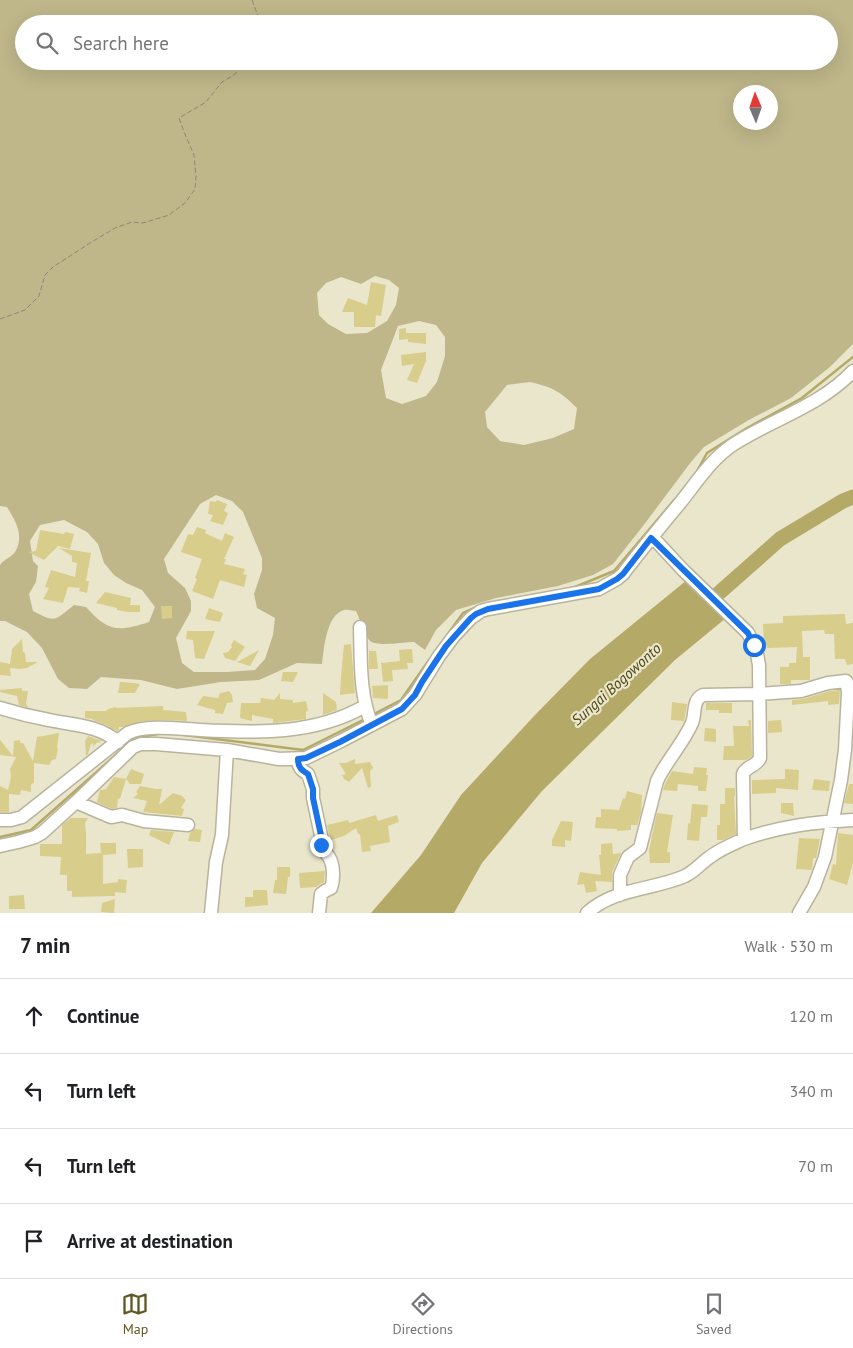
<!DOCTYPE html>
<meta charset="utf-8">
<style>
:root{--surface:#fff;--page:#f2f2f2;--text:#202124;--muted:#757577;--line:#e0e0e0;--accent:#615825}
body{margin:0;font-family:"PT Sans",sans-serif;background:var(--page);color:var(--text)}
.compass{position:absolute;left:733px;top:85px;width:45px;height:45px;border-radius:50%;background:var(--surface);box-shadow:0 5px 20px #0002;rotate:358deg}
.stop{position:absolute;width:15px;height:15px;margin:-11px;border:4px solid #1a73e8;border-radius:50%;background:#fff}
.stop.end{background:#1a73e8;border-color:#fff;box-shadow:0 1px 5px #0008}
.list{margin:0;padding:0;list-style:none}
h2{display:flex;justify-content:space-between;align-items:center;height:65px;margin:0;padding:0 20px;font-size:21px}
h2 small{font-size:16px;font-weight:400;color:var(--muted)}
.list li{display:grid;grid-template-columns:32px 1fr auto;gap:15px;align-items:center;box-sizing:border-box;height:75px;padding:0 20px;border-top:1px solid var(--line)}
.list b{display:block;font-size:19px;white-space:nowrap}
.list em{font-size:16px;font-style:normal;color:var(--muted)}
.icon{flex:none;width:28px;height:28px;fill:none;stroke:currentColor;stroke-width:2;stroke-linecap:round;stroke-linejoin:round}
.map{position:relative;flex:none;width:853px;height:913px;overflow:hidden}
.search{position:absolute;background:var(--surface);box-shadow:0 5px 20px #0002;left:15px;right:15px;top:15px;height:55px;display:flex;align-items:center;gap:12px;box-sizing:border-box;padding:0 18px;border-radius:28px;color:var(--muted);font-size:19px}
.sheet{height:365px;background:var(--surface)}
nav{display:flex;justify-content:space-around;align-items:center;box-sizing:border-box;height:70px;border-top:1px solid var(--line);background:var(--surface);font-size:14px;color:var(--muted)}
nav a{display:grid;justify-items:center;gap:2px}
nav .on{color:var(--accent)}
.map>svg:first-child{display:block}
.green{fill:#bfb78a;fill-rule:evenodd}
.water{fill:#b4a967}
.lines{fill:none;stroke-linecap:round;stroke-linejoin:round}
.stream{stroke:#b4a967;stroke-width:2.5}
.river{stroke:#b4a967;stroke-width:15}
.building{fill:#d8cd8a}
.minor-casing{stroke:#b8b49c;stroke-width:15}
.path{stroke:#8a8776;stroke-width:1;stroke-dasharray:5 2.5;stroke-linecap:butt}
.minor{stroke:#fff;stroke-width:12}
.route{stroke:#1a73e8;stroke-width:6}
.labels{text-anchor:middle;dominant-baseline:central;stroke-width:4.5;stroke-linejoin:round;paint-order:stroke}
.water-label{font-size:15px;font-style:italic;fill:#4d4410;stroke:#eae6cc}
</style>
<div class="map">
<svg width="853" height="913" viewBox="0 0 853 913">
<rect width="100%" height="100%" fill="#eae6cc"/>
<path class="green" d="M0,0H853V344L830,367L791,398L747,421L704,447L691,462L643,526L613,564L593,575L558,586L496,598L456,610L436,630L425,650L414,642C404,642 378,647 370,641C364,635 360,619 356,611C353,611 348,609 344,610C326,615 324,649 322,664L297,663L259,680L221,682L177,689L141,680L101,677L87,689L69,688L58,679L42,648L27,632L5,621H0V565C4,559 12,557 15,552C25,536 15,520 7,507L0,506ZM24,24H829V61H24ZM740,92H770V122H740ZM375,276L389,280L399,288L396,305L387,321L367,333L346,334L328,324L319,315L317,293L326,283L341,277L361,284ZM419,321L436,325L445,337V356L437,382L426,396L402,404L386,398L381,370L398,326ZM530,382C553,387 561,392 577,408L574,429L553,438L524,445L500,441L487,427L485,412L507,385ZM216,495L232,501L243,512L262,558V570L254,594L257,608L275,618L273,635L265,659L255,670L227,672H194L182,663L176,638L191,611V601L185,588L168,573L164,559L200,504ZM64,520L87,532L98,544L104,563L114,575L126,583L142,590L155,607L149,622C118,632 108,632 86,607L74,605C54,621 56,623 33,611L29,594L36,582L38,566L33,561L30,541L40,525Z"/>
<path class="water" d="M687,580L726,618L675,660L542,791L482,863L454,913H371L421,855L461,795L534,716L590,659Z"/>
<g class="lines">
<path class="stream" d="M696,473L707,453L747,428L802,398L853,357
M575,587L614,571L675,499
M450,631L463,613L477,607
M372,715L401,700L429,660
M184,735L303,750L365,719
M137,740L141,737L158,734
M0,837L31,830L118,753"/>
<path class="river" d="M702,608L780,539L843,501L853,497"/>
</g>
<path class="building" d="M371,282L386,285L381,316L376,315L375,327H354V312H342L348,298L367,305Z
M406,328V333H426V344L408,342V339L399,340V329Z
M426,352V361L417,383L407,380L414,364L402,366L401,355Z
M217,500L227,504L224,511L228,513L223,525L210,521L213,515L208,514L210,501L216,502Z
M197,527L206,530L205,533L222,541L225,533L234,537L224,559H226L224,564L245,569L243,574L247,575L244,587L220,580L213,599L192,591L197,579L195,578L202,559L181,552L188,534L193,535Z
M40,530L64,534L65,532L74,534L70,549L58,546L44,560L28,552L36,551Z
M59,548L91,553L86,581H89L87,593L79,591L80,588L68,587L63,603L43,599L49,588L45,587L51,570L75,577L77,563L72,562V556Z
M105,592L131,598L130,605H140V612H128L117,610V608L96,603Z
M161,606H172V618L162,619Z
M209,608L223,613L220,622L205,619Z
M845,614L846,624L853,623V664L847,665L845,659H835L834,634H825L824,630L802,631L803,657H810V680H791V684H780V667H789V663H796L797,647L767,648L766,644H764L763,624L783,623V616Z
M187,631H215L204,659L195,658L193,640L186,639Z
M22,639L23,652L25,653L26,662H38L27,668L20,669L10,668L11,676L0,675V662L10,664L12,649Z
M234,640L245,647L235,661L225,658L223,653L228,652L232,647L231,645Z
M351,644L355,693L340,695L341,676L344,645Z
M412,649L413,663H407L408,669L392,670L393,681L383,682L381,663L400,661L399,650Z
M259,650L250,666L237,662Z
M369,650L371,651H376L378,669H369Z
M283,672H298L293,682L281,681Z
M120,682L134,683L140,684L135,693H118Z
M388,685V699L373,698L372,686Z
M22,688V691H28L26,704L29,708L19,705L17,696L0,692V690Z
M840,690L839,704L828,705V701L792,705V700L803,699L830,691Z
M229,691L232,695L233,702L227,703L223,714L215,713V710L197,705L203,696L218,698L220,693Z
M280,693V699L293,700V703L306,701L308,710L306,712V719L273,723V719L252,715V721L240,718L241,703H260L261,698L274,700Z
M323,693L336,702L337,710L323,715Z
M672,702L687,704L684,721L671,720Z
M706,703H732V713H719V710H706Z
M163,706V710L186,712L187,721L164,720L143,721L123,727H119V730L117,731L106,725L93,720V719L85,718V711H106L108,709L116,707V708Z
M748,720H751L752,756L746,760H723L724,746H734L733,726H749Z
M781,720L782,732L768,733V721Z
M705,728L716,729V742L704,741Z
M59,733L57,748H58L56,759L52,760L49,765L34,763V783L31,784V792L21,790L20,795L9,794V812H0V786L8,790L11,777L10,769L16,757L0,755V740L13,756L14,741L20,740V743H23L33,761L37,737Z
M88,736L102,741L96,743L93,747V743L91,744L88,754L86,756L85,741Z
M355,759V764L370,762L373,768L370,771L371,787L368,788L362,768L349,782L344,779L342,775L346,774L339,763H346Z
M694,767L707,768L706,775H708L706,791H698V786L678,784L677,791L663,790L665,784L672,771L693,774Z
M131,769L144,774L141,784H130L126,779Z
M785,769L799,770L798,790L776,788V793L752,794V780L785,779Z
M114,777L126,779L120,799L118,798L117,808L112,809L97,802L100,790L106,789Z
M814,779L830,781L829,791L812,790Z
M849,784H853V804L844,803Z
M140,786L156,789H162L159,805L173,793L182,796L186,800L181,808L184,809L182,816L143,812L147,801L133,798L138,794L136,792Z
M725,788H735V796H734L736,834L723,840H717V825H720V804H725Z
M627,791L642,795L641,813L637,825H631V830L617,831V829L595,828L596,817H601V809L619,810L623,798L625,799Z
M781,803H793L794,816L781,813Z
M692,804L708,805L707,817H701L699,841L687,840L688,823L690,824Z
M657,813L673,815L667,852H670V863H650L649,850Z
M376,815L378,821L397,815L399,822L388,826L390,842L370,846L371,851L362,852L360,834H358L356,828L344,836L331,840L332,847L329,845L330,838L327,825L348,820L349,823Z
M71,818H88L85,823L86,835V854L101,853L100,843H116V854L103,855V884L118,882V879L127,880L126,893L115,892V896L72,897V891H67V875H60L61,857L40,856V844H62V825Z
M561,821L573,822L571,841L565,840V847L552,846V840Z
M195,829L202,830L200,842L188,841L190,833Z
M151,830L174,832L169,845L149,835Z
M838,833L853,835V863L847,885L829,879L833,864L836,865Z
M799,838L820,839L816,858H813L812,870L796,869Z
M612,843L613,854L621,853L612,872V882L595,881L597,891L586,893L584,884L577,885L580,872L601,875L599,855H601V844Z
M127,849H143V867L128,868Z
M277,867H290V877H288L286,894L273,893L275,880H277Z
M325,871L324,882L316,887L300,888L299,873Z
M253,890H267L268,905L245,907V897H253Z
M24,895L25,909H9V896Z
M115,899L114,913L101,912L102,903Z"/>
<g class="lines">
<g class="minor-casing">
<path id="minor" d="M651,538L657,542L683,570L748,633L754,645L757,654L759,665L760,758C757,766 746,766 743,774L744,839C781,826 815,822 853,820
M360,627C361,659 359,694 372,725
M0,708C16,713 32,717 49,720C72,725 99,725 118,742
M298,759C298,767 301,770 308,774L313,789V798L322,840C319,851 324,849 329,857C334,865 334,880 331,888L325,891L321,894L319,913
M76,802L111,817L122,815L144,821L188,825
M0,820H11L22,817L128,733C147,724 179,729 200,730C256,733 315,735 365,706
M0,846L18,842L35,837L42,833L76,802L133,747L141,744H156L227,750L279,759L306,758L341,741L402,709L415,695L439,656L454,636L471,618L481,611L488,609L599,589L617,579L623,574C641,550 661,526 680,503C697,482 711,459 734,444C773,419 820,406 853,371
M620,895V875L628,857L640,848L657,781C666,761 683,744 692,723C696,713 692,700 703,695L760,694L801,691L828,683L846,681L847,682L848,693L845,750L841,780L825,857L814,887L799,913
M211,913L216,862L222,835L227,750
M587,913C614,888 653,890 685,876C695,871 701,863 710,857C720,849 733,844 744,839"/>
</g>
<path class="path" d="M252,0L261,24
M0,319L25,310L39,296L45,275L53,267L90,243L115,228L132,222L143,223L169,215L185,203L195,189L196,177L194,155L184,132L179,118L206,102L222,82L234,75L246,61"/>
<use href="#minor" class="minor"/>
</g>
<g class="lines">
<path class="route" d="M321,845L322,840L313,798V789L308,774C301,770 298,767 298,759L306,758L340,742L402,709L415,695L422,682L446,646L471,618L476,614L488,609L599,589L617,579L623,574L651,538L748,633L754,645"/>
</g>
<g class="labels">
<g class="water-label">
<text transform="translate(616 684) rotate(-42)">Sungai Bogowonto</text>
</g>
</g>
</svg>
<svg class="compass" viewBox="-18 -18 36 36"><path d="M0-13l5 13h-10z" fill="#e53935"/><path d="M0 13l5-13h-10z" fill="#757577"/></svg>
<div class="stop" style="left:754px;top:645px"></div>
<div class="stop end" style="left:321px;top:845px"></div>
<div class="search"><svg class="icon" aria-label="search" viewBox="0 0 24 24"><circle cx="10" cy="10" r="6"/><path d="M15 15l6 6"/></svg>Search here</div>
</div>
<section class="sheet">
<h2>7 min<small>Walk · 530 m</small></h2>
<ul class="list">
<li><svg class="icon" aria-label="ahead" viewBox="0 0 24 24"><path d="M12 20V5M6 11l6-6 6 6"/></svg><div><b>Continue</b></div><em>120 m</em></li>
<li><svg class="icon" aria-label="left" viewBox="0 0 24 24"><path d="M17 20v-9H6M10 6l-5 5 5 5"/></svg><div><b>Turn left</b></div><em>340 m</em></li>
<li><svg class="icon" aria-label="left" viewBox="0 0 24 24"><path d="M17 20v-9H6M10 6l-5 5 5 5"/></svg><div><b>Turn left</b></div><em>70 m</em></li>
<li><svg class="icon" aria-label="arrive" viewBox="0 0 24 24"><path d="M6 21V4h12l-3 4 3 4H6"/></svg><div><b>Arrive at destination</b></div></li>
</ul>
</section>
<nav>
<a class="on"><svg class="icon" aria-label="map" viewBox="0 0 24 24"><path d="M3 6l6-2 6 2 6-2v14l-6 2-6-2-6 2zM9 4v14M15 6v14"/></svg>Map</a>
<a><svg class="icon" aria-label="directions" viewBox="0 0 24 24"><path d="M12 3l9 9-9 9-9-9zM9 14v-3h6M13 9l2 2-2 2"/></svg>Directions</a>
<a><svg class="icon" aria-label="saved" viewBox="0 0 24 24"><path d="M7 4h10v16l-5-4-5 4z"/></svg>Saved</a>
</nav>
